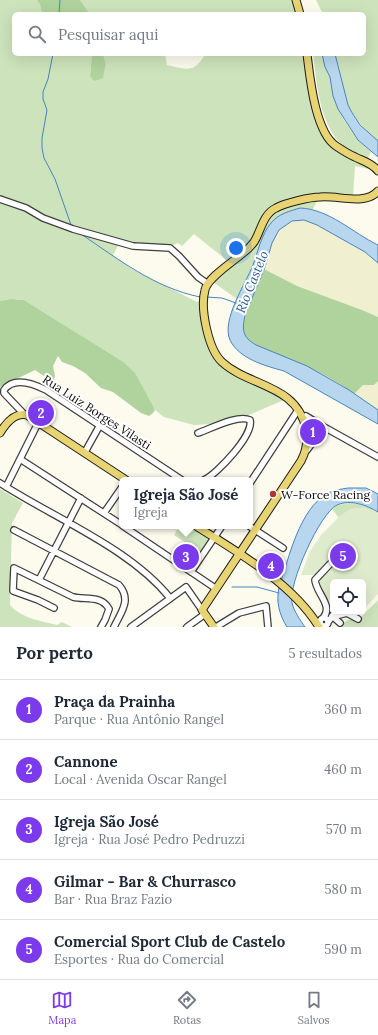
<!DOCTYPE html>
<html lang="pt">
<meta charset="utf-8">
<style>
:root{--surface:#fff;--page:#f2f2f3;--text:#1f2937;--muted:#747a83;--line:#e0e1e3;--accent:#7c3aed}
body{margin:0;font-family:Lora,serif;background:var(--page);color:var(--text)}
.controls{position:absolute;right:12px;bottom:12px;display:grid;overflow:hidden;border-radius:6px;box-shadow:0 4px 16px #0002}
.controls button{width:36px;height:36px;display:grid;place-items:center;padding:0;border:0;border-bottom:1px solid var(--line);background:var(--surface);color:var(--text);font:20px sans-serif}
.you{position:absolute;left:236px;top:248px;width:14px;height:14px;margin:-10px;border:3px solid #fff;border-radius:50%;background:#1a73e8;box-shadow:0 0 0 6px #1a73e833}
.badge{display:grid;place-items:center;width:26px;height:26px;border-radius:50%;background:var(--accent);color:#fff;font-size:13px;font-weight:700}
.pin{position:absolute;translate:-50% -50%;border:2px solid #fff;box-shadow:0 1px 4px #0006}
.popup{position:absolute;left:119px;top:477px;width:134px;height:52px;box-sizing:border-box;display:grid;place-content:center;border-radius:6px;background:var(--surface);filter:drop-shadow(0 1px 3px #0005);font-size:13px;white-space:nowrap;color:var(--muted)}
.popup b{font-size:15px;color:var(--text)}
.popup::after{content:'';position:absolute;left:50%;top:100%;margin-left:-8px;border:8px solid transparent;border-top-color:var(--surface)}
.list{margin:0;padding:0;list-style:none}
h2{display:flex;justify-content:space-between;align-items:center;height:52px;margin:0;padding:0 16px;font-size:17px}
h2 small{font-size:13px;font-weight:400;color:var(--muted)}
.list li{display:grid;grid-template-columns:26px 1fr auto;gap:12px;align-items:center;box-sizing:border-box;height:60px;padding:0 16px;border-top:1px solid var(--line)}
.list b{display:block;font-size:15px;white-space:nowrap}
.list p{margin:0;font-size:13px;white-space:nowrap;color:var(--muted)}
.list em{font-size:13px;font-style:normal;color:var(--muted)}
.icon{flex:none;width:22px;height:22px;fill:none;stroke:currentColor;stroke-width:2;stroke-linecap:round;stroke-linejoin:round}
.map{position:relative;flex:none;width:378px;height:627px;overflow:hidden}
.search{position:absolute;background:var(--surface);box-shadow:0 4px 16px #0002;left:12px;right:12px;top:12px;height:44px;display:flex;align-items:center;gap:10px;box-sizing:border-box;padding:0 14px;border-radius:6px;color:var(--muted);font-size:15px}
.sheet{height:352px;background:var(--surface)}
nav{display:flex;justify-content:space-around;align-items:center;box-sizing:border-box;height:56px;border-top:1px solid var(--line);background:var(--surface);font-size:11px;color:var(--muted)}
nav a{display:grid;justify-items:center;gap:2px}
nav .on{color:var(--accent)}
.map>svg:first-child{display:block}
.farmland{fill:#f0efd0}
.green{fill:#cde3bb}
.forest{fill:#b0d29c}
.pitch{fill:#deebcc}
.water{fill:#b8d6ee;stroke:#4885bc}
.lines{fill:none;stroke-linecap:round;stroke-linejoin:round}
.stream{stroke:#4885bc;stroke-width:1}
.minor-casing{stroke:#3f3f3f;stroke-width:8}
.major-casing{stroke:#1d1d1d;stroke-width:9}
.minor{stroke:#fff;stroke-width:5.5}
.major{stroke:#e8d472;stroke-width:7}
.poi-dot{fill:#ab3835;stroke:#fff;stroke-width:1.5}
.labels{text-anchor:middle;dominant-baseline:central;stroke-width:4;stroke-linejoin:round;paint-order:stroke}
.street-label{font-size:12px;fill:#0c0c0c;stroke:#fff}
.poi-label{font-size:12px;fill:#0c0c0c;stroke:#fff;text-anchor:start}
.water-label{font-size:13px;font-style:italic;fill:#25598e;stroke:#fff}
</style>
<div class="map">
<svg width="378" height="627" viewBox="0 0 378 627">
<rect width="100%" height="100%" fill="#fdfbed"/>
<path class="farmland" d="M298,219L309,221L328,231L365,252L378,263V317L362,310L297,286L264,269L272,243L275,237L285,225Z
M378,381V410L354,394L363,385H373Z"/>
<path class="green" d="M0,0H37L40,5L42,14H14V54H92L90,75L94,80L103,77L106,64L103,54H165L167,65C185,69 195,74 205,54H306L310,83L328,139L373,170L355,166L353,197L339,195L274,207L250,243L229,262L194,234L182,246L178,243L166,248L119,244L113,255L132,269L197,302L201,300L213,353L284,400L244,417L211,424L194,425L164,417L155,410L122,361L24,300L11,299L0,301Z
M80,0H298L301,14H90Z
M316,0H378V141C365,131 356,120 348,105L335,54H364V14H323Z
M313,54H322L325,67L330,77L335,102L344,120L358,140L371,152L367,160C357,155 348,151 341,144C319,121 317,84 313,54Z
M318,200L312,210C304,208 298,209 291,211C264,220 262,242 253,265C249,276 242,287 237,299L213,282L252,250L273,214L286,208Z
M0,489L23,503L12,523L10,605C21,618 41,621 57,625L62,622L72,627H0Z
M350,503L361,504L378,512V514L342,522L332,509L338,505Z
M180,526H192L210,538L200,552L174,535Z
M378,600V627H338L348,620L359,619Z"/>
<path class="forest" d="M37,0H80L90,14H42L40,5Z
M92,54H103L106,64L103,78L94,81L90,76Z
M264,269L297,286L362,310L378,317V381L374,385H363L354,394C340,383 323,374 306,366C294,361 249,347 245,335C238,319 257,285 264,269Z
M11,299L24,300L122,361L135,373L155,410L153,413L149,416L141,413L113,392L101,388L85,373L73,366L62,362L58,356L53,366L55,376L53,382L35,370L0,387V301Z"/>
<path class="pitch" d="M363,507L378,512V594L363,610V582H333V603C324,599 318,589 318,579L314,575H301L310,551L322,534L341,515L350,509Z"/>
<path class="water" d="M322,54H335L348,105L351,111L360,125L378,141V157L358,140L338,109L333,96L330,77L325,67Z
M300,208C329,209 353,233 378,245V263L365,252L317,225L304,220L292,221L279,230L272,243L265,267L245,315C242,330 242,337 256,345L307,366L349,390L378,410V424L284,371C266,366 239,359 230,340C221,320 246,283 253,265C258,252 261,235 271,223C278,214 290,211 300,208Z
M348,488H366L378,494V512C366,505 351,499 337,505C320,513 288,584 292,603C294,611 300,620 305,627H287C279,614 276,602 279,587C289,558 299,509 328,493C334,490 342,489 348,488Z"/>
<g class="lines">
<path class="stream" d="M59,14L60,0
M53,54L48,79L43,92V99L47,110L42,138V148L44,158L55,179L71,225
M81,234C118,259 155,288 200,297
M206,297L222,298L236,303
M232,587H257L279,593"/>
<g class="minor-casing">
<path id="minor" d="M0,199L26,208L43,218L73,229L133,246L170,248L179,256L198,277L208,284
M23,413L4,393V390C14,376 34,384 46,390L182,480
M306,416L324,427L378,457
M198,433C210,429 238,414 250,420C254,435 217,474 204,480
M307,450L324,427
M85,452L100,425
M20,459L122,525
M0,483C54,518 130,548 170,598
M250,483L298,410
M6,487L39,421
M104,513L122,487
M123,526L215,588
M249,526L283,548
M14,530L119,585C132,600 121,612 114,627
M191,572L222,526
M39,580L81,498
M54,608L38,600L13,591L14,568L73,597C85,600 102,595 109,609L105,620L101,627
M345,612L358,619
M332,616L340,623
M320 622a4 4 0 1 1 8 0a4 4 0 1 1-8 0Z
M323,618C334,606 316,593 315,580L330,564
M328,622L332,617L347,613
M131,627L186,587L202,610
M187,627L205,614
M216,627L239,613L266,606L268,627"/>
</g>
<g class="major-casing">
<path id="major" d="M296,0L300,14
M307,54C310,78 315,132 336,146C342,150 348,154 355,157C363,161 372,163 378,171
M0,433C6,423 15,412 27,415L126,480
M196,526C238,552 293,584 319,627
M214,627L202,610L301,461C307,450 308,441 306,429C297,384 249,387 222,362C208,349 200,308 205,290C207,278 234,261 243,253C247,250 251,246 254,242C261,231 263,214 276,208C285,203 310,197 320,197C338,195 365,206 378,191"/>
</g>
<use href="#minor" class="minor"/>
<use href="#major" class="major"/>
</g>
<circle class="poi-dot" cx="273" cy="494" r="4"/>
<g class="labels">
<g class="street-label">
<text transform="translate(97 412) rotate(33)">Rua Luiz Borges Vilasti</text>
</g>
<g class="poi-label">
<text x="281" y="494">W-Force Racing</text>
</g>
<g class="water-label">
<text transform="translate(252 282) rotate(-68)">Rio Castelo</text>
</g>
</g>
</svg>
<div class="controls">
<button><svg class="icon" aria-label="locate" viewBox="0 0 24 24"><circle cx="12" cy="12" r="6"/><path d="M12 2v4M12 18v4M2 12h4M18 12h4"/></svg></button>
</div>
<div class="you"></div>
<div class="pin badge" style="left:313px;top:432px">1</div>
<div class="pin badge" style="left:41px;top:413px">2</div>
<div class="pin badge" style="left:186px;top:557px">3</div>
<div class="popup"><b>Igreja São José</b>Igreja</div>
<div class="pin badge" style="left:271px;top:566px">4</div>
<div class="pin badge" style="left:343px;top:556px">5</div>
<div class="search"><svg class="icon" aria-label="search" viewBox="0 0 24 24"><circle cx="10" cy="10" r="6"/><path d="M15 15l6 6"/></svg>Pesquisar aqui</div>
</div>
<section class="sheet">
<h2>Por perto<small>5 resultados</small></h2>
<ul class="list">
<li><span class="badge">1</span><div><b>Praça da Prainha</b><p>Parque · Rua Antônio Rangel</p></div><em>360 m</em></li>
<li><span class="badge">2</span><div><b>Cannone</b><p>Local · Avenida Oscar Rangel</p></div><em>460 m</em></li>
<li><span class="badge">3</span><div><b>Igreja São José</b><p>Igreja · Rua José Pedro Pedruzzi</p></div><em>570 m</em></li>
<li><span class="badge">4</span><div><b>Gilmar - Bar &amp; Churrasco</b><p>Bar · Rua Braz Fazio</p></div><em>580 m</em></li>
<li><span class="badge">5</span><div><b>Comercial Sport Club de Castelo</b><p>Esportes · Rua do Comercial</p></div><em>590 m</em></li>
</ul>
</section>
<nav>
<a class="on"><svg class="icon" aria-label="map" viewBox="0 0 24 24"><path d="M3 6l6-2 6 2 6-2v14l-6 2-6-2-6 2zM9 4v14M15 6v14"/></svg>Mapa</a>
<a><svg class="icon" aria-label="directions" viewBox="0 0 24 24"><path d="M12 3l9 9-9 9-9-9zM9 14v-3h6M13 9l2 2-2 2"/></svg>Rotas</a>
<a><svg class="icon" aria-label="saved" viewBox="0 0 24 24"><path d="M7 4h10v16l-5-4-5 4z"/></svg>Salvos</a>
</nav>
